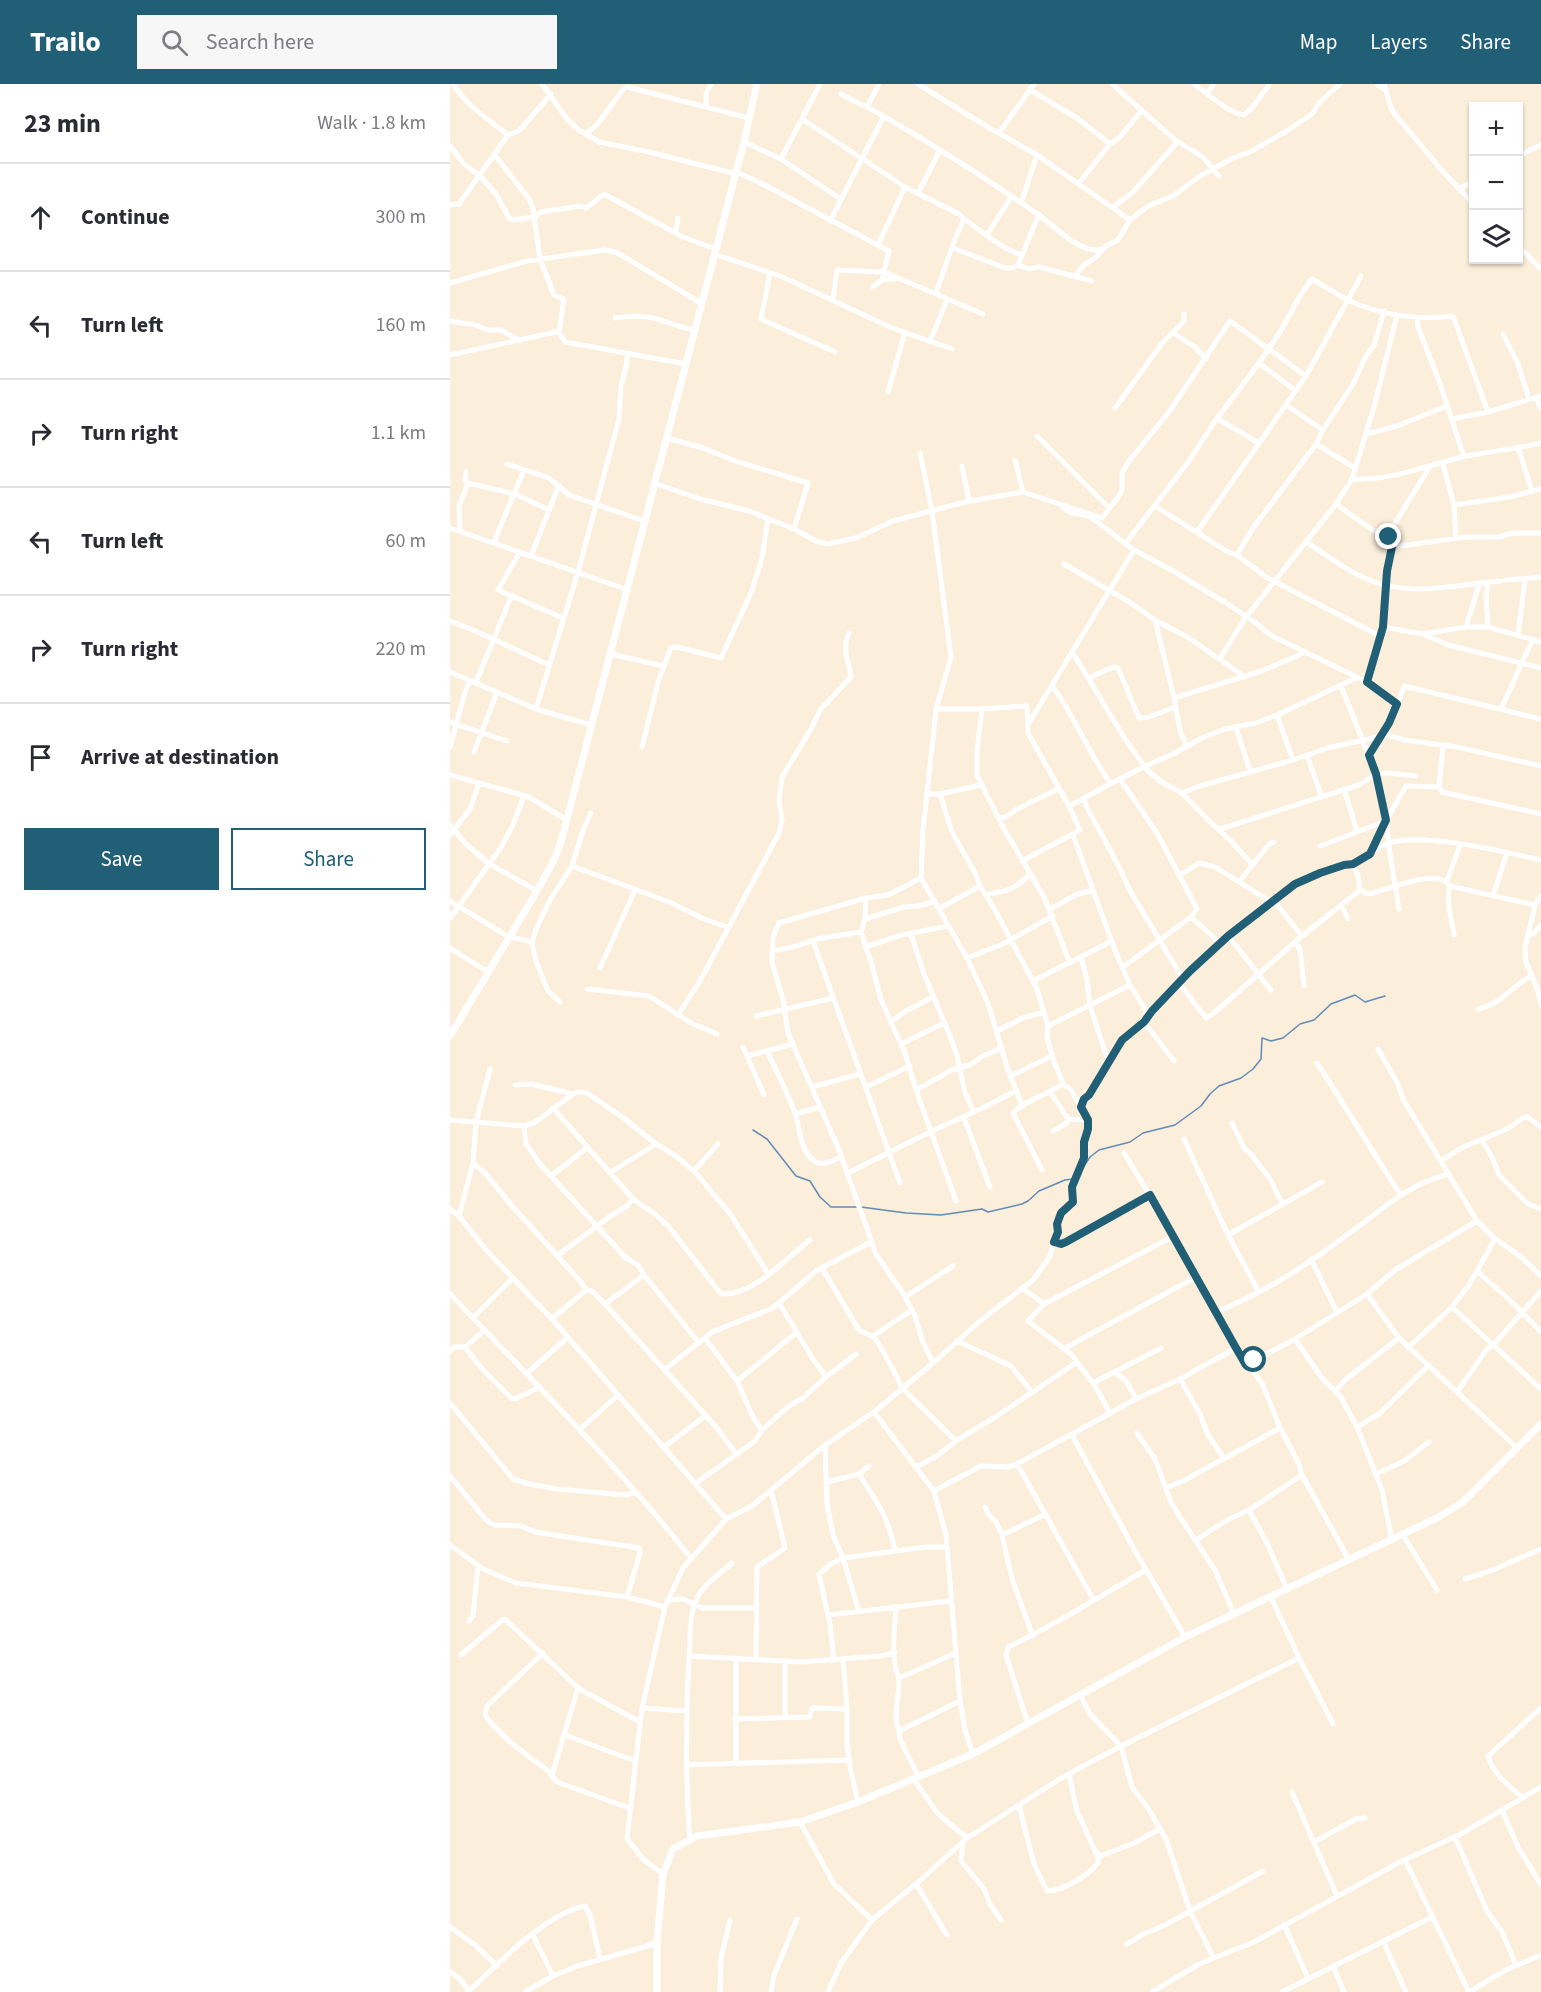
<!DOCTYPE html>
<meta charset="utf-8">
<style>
:root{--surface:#fff;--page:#f7f7f7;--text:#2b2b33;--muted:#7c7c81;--line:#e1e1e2;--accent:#215f76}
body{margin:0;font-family:"Source Sans 3",sans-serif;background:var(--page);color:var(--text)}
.controls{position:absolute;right:18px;top:18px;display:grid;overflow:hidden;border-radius:0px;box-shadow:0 2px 4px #0004}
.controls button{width:54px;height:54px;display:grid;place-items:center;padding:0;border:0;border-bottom:2px solid var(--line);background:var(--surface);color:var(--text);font:30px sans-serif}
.stop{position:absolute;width:18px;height:18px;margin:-14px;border:4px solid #215f76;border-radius:50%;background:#fff}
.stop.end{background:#215f76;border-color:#fff;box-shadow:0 2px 6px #0008}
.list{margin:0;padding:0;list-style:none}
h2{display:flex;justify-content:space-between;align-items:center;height:78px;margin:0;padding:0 24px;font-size:26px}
h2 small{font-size:20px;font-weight:400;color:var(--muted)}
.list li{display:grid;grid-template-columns:39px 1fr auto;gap:18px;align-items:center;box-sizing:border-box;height:108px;padding:0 24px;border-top:2px solid var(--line)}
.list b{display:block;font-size:22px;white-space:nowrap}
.list em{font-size:20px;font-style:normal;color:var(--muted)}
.actions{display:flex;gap:12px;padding:18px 24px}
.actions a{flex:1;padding:14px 0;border:2px solid var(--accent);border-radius:0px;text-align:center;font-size:21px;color:var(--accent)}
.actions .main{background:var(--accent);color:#fff}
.icon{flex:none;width:33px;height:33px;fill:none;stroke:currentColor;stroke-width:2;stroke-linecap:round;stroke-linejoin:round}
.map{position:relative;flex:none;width:1091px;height:1908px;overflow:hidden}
header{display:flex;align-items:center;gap:36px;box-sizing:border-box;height:84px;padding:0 30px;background:var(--accent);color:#fff}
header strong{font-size:28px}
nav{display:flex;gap:33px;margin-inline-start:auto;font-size:21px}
.search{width:420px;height:54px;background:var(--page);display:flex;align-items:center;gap:15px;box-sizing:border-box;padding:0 21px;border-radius:0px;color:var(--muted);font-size:22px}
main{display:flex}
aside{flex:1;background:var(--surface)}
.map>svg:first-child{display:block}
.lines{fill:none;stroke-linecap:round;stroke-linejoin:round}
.stream{stroke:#628bb7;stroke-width:1.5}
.street{stroke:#fff;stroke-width:5}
.secondary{stroke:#fff;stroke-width:7}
.route{stroke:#215f76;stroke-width:8}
</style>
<header>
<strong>Trailo</strong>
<div class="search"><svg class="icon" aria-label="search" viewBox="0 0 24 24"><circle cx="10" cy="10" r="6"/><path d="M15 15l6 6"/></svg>Search here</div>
<nav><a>Map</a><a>Layers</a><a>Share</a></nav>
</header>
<main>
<aside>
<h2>23 min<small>Walk · 1.8 km</small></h2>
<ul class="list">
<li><svg class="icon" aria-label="ahead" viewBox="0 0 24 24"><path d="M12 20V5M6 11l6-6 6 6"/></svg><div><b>Continue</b></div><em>300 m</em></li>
<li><svg class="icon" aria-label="left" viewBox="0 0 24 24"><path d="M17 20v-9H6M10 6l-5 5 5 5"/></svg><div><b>Turn left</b></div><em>160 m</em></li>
<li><svg class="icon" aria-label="right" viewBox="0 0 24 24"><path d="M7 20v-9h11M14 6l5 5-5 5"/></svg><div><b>Turn right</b></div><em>1.1 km</em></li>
<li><svg class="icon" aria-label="left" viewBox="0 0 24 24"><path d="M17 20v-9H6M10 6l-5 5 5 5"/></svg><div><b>Turn left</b></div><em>60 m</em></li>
<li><svg class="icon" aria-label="right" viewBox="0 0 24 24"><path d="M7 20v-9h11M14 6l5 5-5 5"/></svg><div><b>Turn right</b></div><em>220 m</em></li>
<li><svg class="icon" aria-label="arrive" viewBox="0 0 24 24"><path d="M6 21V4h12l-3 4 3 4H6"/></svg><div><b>Arrive at destination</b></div></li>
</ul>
<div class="actions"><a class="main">Save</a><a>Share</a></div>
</aside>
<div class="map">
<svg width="1091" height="1908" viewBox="0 0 1091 1908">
<rect width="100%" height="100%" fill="#fbeedb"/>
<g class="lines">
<path class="stream" d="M303,1046L317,1055L346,1092L360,1097L370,1113L381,1123H406
M632,1085L640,1073L649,1066L680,1058L693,1049L725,1041L751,1022L760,1010L769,1002L791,994L803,985L811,975L812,954L821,957L833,954L850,940L864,936L881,920L905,911L915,918L935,912
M411,1123L456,1129L491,1131L532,1125L538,1128L572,1120L578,1117L589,1107L615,1096L623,1095"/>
<path class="street" d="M3,0C14,19 41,38 58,51
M92,0L117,35L129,46L149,58L199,68L286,90
M468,0L531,39L587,71L680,136
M662,0L724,55L753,73L769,92
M744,0C759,10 776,28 794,31L800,26L820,0
M927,0L935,6
M934,0L941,24L947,33L995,90L1023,119
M580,6L627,34L660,60
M757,9L764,0
M391,10C405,18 421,24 435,33C487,63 537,95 586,129C603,140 631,172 652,165
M256,22V10L261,0
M417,23L429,0
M352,35L455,103L509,130L514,135C532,147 552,166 572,171
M549,49L584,0
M135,50L146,42L174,4L177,3L299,34
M294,58L331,75L391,115
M0,62L14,80L30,92L46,110L59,134L63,136L85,133L91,128L130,122L136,124L154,110L233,153L265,165
M44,70L79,115L83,124L90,175L104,211L114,215L109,248
M1068,72L1091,61
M331,75L370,0
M286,88L309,98L439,167L432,196
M629,99L660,60L670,53L692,26
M1010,105L1023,97
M468,109L490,66
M571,119L587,71
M0,121L9,120L58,51L69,47L101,10
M663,123L683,108L728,57
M380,137L434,32
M226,148L228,134
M537,151L561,113
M428,161L455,103
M1068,162L1091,185
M503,164L555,184H563L568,181L579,185L589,183L642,197
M264,170L330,192L442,244L502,265
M568,181L589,130
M320,189L311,235L385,268
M625,192L634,181L646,173L656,162L668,156L680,136L698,122L723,112L750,92L783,74L802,67L835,48L862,30L869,19L890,0
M0,199L77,177L155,166L166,168L251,219
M423,203L432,196L445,195
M486,209L505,155L514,135
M383,216L387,186L434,188L533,230
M165,234C177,232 190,231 203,234C217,237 229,244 244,246
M967,234L968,243L989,297L1014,373
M0,237L25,241L38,246H51L70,257
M723,249L745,263L756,275
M1053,250L1068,280L1079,315
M480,257L497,216
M0,271L106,248H109L115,258L236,280
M809,279L846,307
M438,308L455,248
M1086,313L1091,325
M836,321L873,346
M665,324L713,258L734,237V230
M768,335L809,359
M1002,335L1038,328L1091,312
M916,350L947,342L997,322
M587,352L659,424
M217,354L253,364L285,377L358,399L344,445
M866,360L905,384
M1068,363L1082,407
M470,369L482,427L501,573L486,625L473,747L471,794L517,874L538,919L557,983L572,1021
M565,376L573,408
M57,380L99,394L119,411L194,437
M993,380L1004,421L1006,454
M512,382L519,417
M16,388L15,396L18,399L65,410L99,426
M902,395C944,397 978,380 1017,372C1041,367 1067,365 1091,359
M204,399L250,415L299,427L344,445L366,457L377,460L406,454L443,437L515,418L573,408L652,434
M886,420L924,447L939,449
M1004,421L1060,413L1091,405
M705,422L778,468L787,471L816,493L930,552
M613,424L622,429L639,432L684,466L725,488L776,519L806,539L820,551L917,598L947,620
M652,434L669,412L672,406V389L679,377L719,328L780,237L856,292
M0,444L178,506
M10,446L9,423L18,399
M747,448L856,292L911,192
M44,458L74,386
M856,458C879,472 901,491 928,499C967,512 1011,500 1051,497
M675,460L739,377L763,340L809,279L830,248L850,212L862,195C877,203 891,214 907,220C935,232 973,236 1003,232L1038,328
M942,463L1016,453H1049L1062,449H1091
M70,468L48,506L113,534
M787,471L803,444L866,360L873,346L903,300L916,272L924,261L934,227
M81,472L109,401
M614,480L681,519L705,536L739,554L795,593
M1056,496L1091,493
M1038,498L1036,511L1038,543
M705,536L724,614L730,647L736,661
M0,537L23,546L99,581
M933,543L973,550L1016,543H1038L1091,558
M1016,543L1028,504L1031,499
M975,551L998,561L1091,584
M1068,551L1075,496
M623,569L675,655L698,687L713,699L732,709L759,737L780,756L803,781
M161,570L213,582
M770,574L796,533L886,420L902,395L924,323L947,231
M0,588L86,625L141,641
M639,594L663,583L668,584L689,634L699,633L725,623
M26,598L61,513
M917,598L933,543L937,487L942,463L939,449L979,384
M602,602C625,632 638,669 661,700
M891,602L926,690L937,743L939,764L949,825
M724,614L812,587L856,568
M86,625L128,488L169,335L171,302L177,279V270
M486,625H532L577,622L578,649L619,722L630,746L572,777
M532,625L527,668V691L553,743L594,813L620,879
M1051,625L1083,555
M827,631L843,676
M0,638L57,657
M579,639L684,466
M786,644L800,687
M993,662L989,703L992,708L1091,730
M0,663L15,608L20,597
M192,663L209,595L221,564L227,563L271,574L301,509L312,474L318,435
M24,668L47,608
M857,671L871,711
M919,671L945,629L954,602L1091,635
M0,691L79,713L117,736
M670,695L707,749L747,825L741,833L673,883
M956,702L989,703
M894,705L907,747
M732,709L750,702L843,676L877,664L938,651L954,656L1007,663L1091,682
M477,710H490L531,701
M490,710L502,748L525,789L530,802L545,826L587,905L598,942L597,953L602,972L613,1000L621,1006L631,1023
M633,715C647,745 667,774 679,805L733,895
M619,722L685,687L725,669L752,654L775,645L806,639L827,631L906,594
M549,734L556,733L567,725L608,705
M0,741L15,759L38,779L87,807
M770,745L909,701L926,690L938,689L966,692
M0,751L20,725L29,699
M623,751L666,869L680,901L699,932
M870,762L936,737
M921,768L932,744L956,702
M903,780C915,774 927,763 939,759C973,748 1055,768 1091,776
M122,782L217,817L254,835L277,843
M730,791L749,779L765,783L829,823L852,852
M471,794L438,811L416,814L329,839L323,853L322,879L333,915L338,949L389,1066L426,1170L454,1211L465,1232L473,1258L483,1279
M997,797L1010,761
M789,798L819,760L824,758
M1000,802C995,815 1002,836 1004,851
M910,806L918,810C938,807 987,782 1000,802L1085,821
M536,810C555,808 568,805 580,789
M1043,812L1057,769
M1091,812L1085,821L1075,864L1076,878L1087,904L1091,921
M416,814L415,835L411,848L422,881L431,916L455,969L466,1006L506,1117
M0,817L59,853L75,856L82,859
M891,821L898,835
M490,824L530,802
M600,825L628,810L643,806
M741,833L770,859
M0,834L50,765L62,743L74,712
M415,835L454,823L469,822L485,817
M461,850L474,890L500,952L507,971L515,1009L524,1028
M778,852C794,870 806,889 821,906
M1077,852L1084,849L1091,841
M363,857L450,1099
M845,858L850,865L854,902
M415,863L452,851L498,842
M0,864L38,888
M322,867L343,863L367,855L411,848
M631,873L637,896L640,922L658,977
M517,874L553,860L603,832
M150,884L185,806
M583,897L662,857
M729,899L756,934L764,929L852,852L910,806
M137,905L199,912L241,939L267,950
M110,918L98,907L86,877L82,859L86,845L100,816L122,782L133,746L141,729
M1028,925C1053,919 1061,903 1081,892
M228,931L250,897L329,749L332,737L329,717L332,693L361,645L370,626L401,593C399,577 391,565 399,549
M306,932L383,914
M442,937L456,927L483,913
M694,938L724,977
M598,942L680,901
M547,947L573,934L594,928
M451,960L494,939
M293,963L314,1011
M928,965L947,998L953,1015L1027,1137L1045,1155L1070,1172L1091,1192
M317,967C327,988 337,1008 345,1029C350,1043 350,1067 364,1077C372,1083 383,1077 391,1073
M297,972L343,960
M867,979C896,1023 922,1068 951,1111
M561,992L602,972
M65,1001L81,1000L123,1010L129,1008L137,1009L175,1035L206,1060L223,1070L244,1087L281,1131L319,1191
M362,1003L410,990
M416,1003L460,982
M466,1006L502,986L520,981L533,972L552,964
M601,1009L618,1035
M103,1024L183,1115L206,1131L219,1143L271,1210C304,1212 336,1174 360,1156
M345,1030L370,1023
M514,1034L540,1103
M0,1036L74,1042L84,1039L123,1010
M782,1039L794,1064L801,1070L820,1095L832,1119
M74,1042L76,1060L90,1080L175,1173L188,1181L194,1191L249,1259
M603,1047L617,1039L618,1035L638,1036
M734,1055L778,1151L809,1208
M1032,1056L1043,1075L1049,1091L1078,1120L1091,1125
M674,1069L710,1128L786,1264L813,1301L830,1344L848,1378L852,1391L899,1476
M991,1077L1011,1064L1057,1045L1076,1032L1091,1043
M23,1079L36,1090L62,1122L131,1198L136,1206L142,1207L155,1220L267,1344L287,1371
M592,1086L563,1029C577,1015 597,1011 613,1000
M244,1087L268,1060
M161,1088L206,1060
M398,1089L482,1047L537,1022L565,1007
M101,1092L137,1064
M0,1125L9,1132L37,1167L102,1235L276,1435
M9,1132L23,1079L26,1038L40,985
M778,1151L872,1098
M604,1158H616L700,1111
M108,1171L159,1133L177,1122L183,1115
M861,1175L887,1228
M372,1184L409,1246C414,1250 421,1250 425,1254C428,1257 451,1300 452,1304L506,1357
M1028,1188L1063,1219L1091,1248
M572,1204L594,1220
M0,1210C82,1296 166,1380 241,1474
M917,1210L949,1254L1067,1364
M455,1213L503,1182
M329,1219L363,1275L376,1293
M155,1220L194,1191
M1002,1223L1091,1305
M766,1228C813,1210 856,1181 897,1151C929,1128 959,1099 999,1090
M23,1234L63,1194
M102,1235L136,1206
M423,1252L462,1226
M255,1254L287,1297L303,1333L312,1346
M845,1255L871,1293L890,1312L907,1343L932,1406L942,1457
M507,1257L561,1282L582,1308
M15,1263L33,1286L61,1314L65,1315L90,1303
M615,1264L746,1193
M958,1264L1002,1223L1019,1201L1045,1155
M0,1267L4,1263H15L35,1246
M796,1281L845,1255L917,1210L945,1186L1027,1137
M214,1286L262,1248L323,1224L366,1187L421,1158
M665,1288L676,1297L686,1315
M76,1290L117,1254
M730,1295L750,1330L758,1351L773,1373
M287,1297L347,1248
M643,1299L711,1264
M886,1306L896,1295L949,1254
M1007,1308L1037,1265L1044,1260L1091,1207
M0,1319L63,1395L79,1400L107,1405L176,1411L186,1408
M424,1328L484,1407L496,1451L510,1617L515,1646L523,1670
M660,1330L646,1303L621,1270L578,1237L594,1220L724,1152
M907,1343L929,1330L979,1281
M130,1345L167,1312
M687,1349L705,1375L720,1416L728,1430L765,1486L784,1530
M622,1351L684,1465L735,1553
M375,1361L377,1419L383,1451L393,1474L409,1528
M214,1363L255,1332
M567,1380L643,1515
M466,1383L487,1372L506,1357L547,1332L627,1278
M409,1390C427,1418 438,1432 445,1466
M926,1390L954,1377L979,1358
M0,1392L36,1436L44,1441L71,1442L85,1448L189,1464L190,1469L177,1513
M377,1398L409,1390L419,1382
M246,1399L305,1357L312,1346L339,1322L353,1314L376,1293L406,1270
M716,1404L735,1396L830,1344
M484,1407L531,1382L559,1383L567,1380L686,1315L730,1295L786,1264
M535,1423L538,1430L546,1438L552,1451L562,1495L583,1552
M799,1426L818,1461L837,1505
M552,1451L596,1430
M953,1451L987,1506
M746,1456L777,1436L799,1426L852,1391
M0,1461L33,1485L66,1499L177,1513L215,1523
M1015,1495L1043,1486L1091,1465
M821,1513L849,1574L883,1640
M217,1516L233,1515L252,1524H306
M446,1524C445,1544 440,1576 449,1594L506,1569
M378,1531L501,1517
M19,1537L23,1532L28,1482
M93,1569L37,1622L35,1630L38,1636L61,1659L97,1686L107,1698L179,1724
M11,1571L51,1537L55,1535L128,1604L190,1638
M239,1572L352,1578L430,1572L445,1569
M393,1575L397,1625V1659L400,1683L408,1718
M306,1576L307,1483L335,1464L321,1406
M384,1576L380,1540L369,1490L381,1480L393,1474L476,1463H496
M630,1611L640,1630L671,1662L682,1703L698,1724L716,1755L740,1827L763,1873
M192,1624L237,1627
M335,1634V1577
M285,1635L360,1633L362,1624L397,1625
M578,1640L556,1571L558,1563C606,1541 650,1512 696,1486
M449,1647C442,1629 450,1612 449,1594
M115,1651L185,1677
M286,1678V1574
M236,1681L399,1676
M102,1691L128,1604
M468,1692L450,1655L449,1647L510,1617
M463,1694L488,1730L517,1754
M842,1708L887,1812
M1073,1714C1058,1701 1044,1691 1038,1672L1091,1624
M569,1722L584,1780L597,1807C611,1808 644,1789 649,1776L627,1727L619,1690
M1052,1726L1067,1761L1091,1801
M350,1738L384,1800L422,1836
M1005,1753L1037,1827L1052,1848L1066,1881
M240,1756C235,1695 236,1634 239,1573C241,1553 238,1533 247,1514C254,1500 270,1489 282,1479
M864,1758L906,1735L915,1734
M513,1759L511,1777L534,1805L540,1820L551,1836
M647,1769L650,1772L682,1760L710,1745
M955,1776L1019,1908
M213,1790L194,1776L177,1755L192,1624L215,1523L233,1484L276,1435L302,1422L375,1361L424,1328L483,1279L530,1237L583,1196L599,1174L608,1148L607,1140L611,1129L623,1118L622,1103L634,1074V1058L638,1045V1036L631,1023L634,1015L639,1011C649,993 658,972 671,956C678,948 689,944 696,936C742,883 831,789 903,780L908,792L910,806
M466,1800L497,1851
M834,1840L858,1894
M0,1843L24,1860L47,1882
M83,1851L103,1892
M934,1859L956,1908
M677,1860L694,1850L715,1841L813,1787
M883,1882L894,1908
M0,1888L10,1895L19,1907
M18,1908C48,1880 95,1830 135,1822L140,1831L150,1875
M75,1908L103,1892L128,1882L207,1859
M270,1908L271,1874L280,1836
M321,1908L324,1891L347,1835
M378,1908L391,1879L422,1836L466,1800L517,1754L613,1693L671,1662L849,1574
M702,1908L749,1880L804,1858L952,1777L1009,1751L1091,1703
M832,1908L982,1833
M1019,1908L1056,1886L1091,1871"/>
<path class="secondary" d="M0,952L87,807L105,774L112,754L294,58L307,0
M207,1908V1859L213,1790L223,1765L247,1752L350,1738L408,1718L523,1670L735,1553L987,1434L1013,1418L1091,1340"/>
</g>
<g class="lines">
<path class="route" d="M804,1276L796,1281L786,1264L700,1111L616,1158L611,1160L604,1158L608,1148L607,1140L611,1129L623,1118L622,1103L634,1074V1058L638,1045V1036L631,1023L634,1015L639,1011L672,956L694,938L702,927L740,887L778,852L845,800L870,789L894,781L903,780L920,770L936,736L926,690L919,671L939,639L947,620L917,598L933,543L937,487L942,463L939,453"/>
</g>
</svg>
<div class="controls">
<button>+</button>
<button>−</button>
<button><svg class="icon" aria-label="layers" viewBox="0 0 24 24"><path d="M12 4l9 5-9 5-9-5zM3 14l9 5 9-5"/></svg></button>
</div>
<div class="stop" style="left:804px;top:1276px"></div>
<div class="stop end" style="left:939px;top:453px"></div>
</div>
</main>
